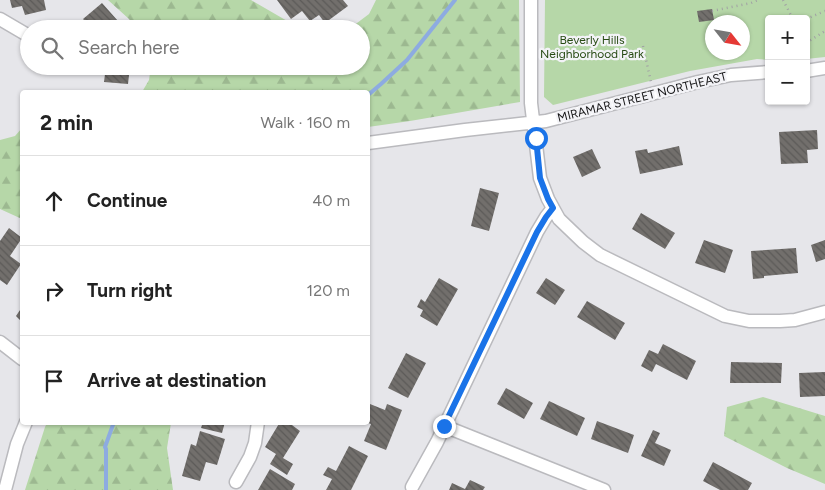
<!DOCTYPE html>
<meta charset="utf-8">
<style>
:root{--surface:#fff;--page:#f2f2f2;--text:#222;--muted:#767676;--line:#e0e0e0}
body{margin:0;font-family:Figtree,sans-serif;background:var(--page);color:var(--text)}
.controls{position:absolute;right:15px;top:15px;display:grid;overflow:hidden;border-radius:5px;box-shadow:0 1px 4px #0004}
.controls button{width:45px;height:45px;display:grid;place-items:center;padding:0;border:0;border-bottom:1px solid var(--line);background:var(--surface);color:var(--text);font:25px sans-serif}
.compass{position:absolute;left:705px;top:15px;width:45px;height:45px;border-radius:50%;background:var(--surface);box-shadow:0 1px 4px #0004;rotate:121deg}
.stop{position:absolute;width:15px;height:15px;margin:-11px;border:4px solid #1a73e8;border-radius:50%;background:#fff}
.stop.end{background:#1a73e8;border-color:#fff;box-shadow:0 1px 5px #0008}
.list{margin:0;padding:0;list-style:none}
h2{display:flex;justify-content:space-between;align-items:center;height:65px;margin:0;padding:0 20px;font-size:21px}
h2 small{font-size:16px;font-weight:400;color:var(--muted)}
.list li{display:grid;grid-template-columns:32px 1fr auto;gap:15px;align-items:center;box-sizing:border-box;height:90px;padding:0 20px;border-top:1px solid var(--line)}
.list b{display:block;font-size:19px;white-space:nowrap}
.list em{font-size:16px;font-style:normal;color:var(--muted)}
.icon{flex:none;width:28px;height:28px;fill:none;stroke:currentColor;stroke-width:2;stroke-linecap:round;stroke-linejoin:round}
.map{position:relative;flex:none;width:825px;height:490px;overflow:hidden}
.search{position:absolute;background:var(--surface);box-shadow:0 1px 4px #0004;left:20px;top:20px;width:350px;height:55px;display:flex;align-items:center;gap:12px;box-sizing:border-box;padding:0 18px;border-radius:28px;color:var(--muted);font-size:19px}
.panel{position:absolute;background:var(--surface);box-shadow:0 1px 4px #0004;left:20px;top:90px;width:350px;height:335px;border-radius:5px}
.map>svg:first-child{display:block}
.forest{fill:url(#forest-firs)}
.park{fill:#b6d7a8;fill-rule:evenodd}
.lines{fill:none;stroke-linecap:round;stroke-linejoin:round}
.stream{stroke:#8dabe1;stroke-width:4}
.building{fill:url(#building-back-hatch)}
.street-casing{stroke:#bababe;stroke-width:15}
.path{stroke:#a1a1a4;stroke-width:2.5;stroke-dasharray:1 4;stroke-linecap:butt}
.street{stroke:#fff;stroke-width:12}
.route{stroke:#1a73e8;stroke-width:6}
.labels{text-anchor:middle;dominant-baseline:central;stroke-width:4.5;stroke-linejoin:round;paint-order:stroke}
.park-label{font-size:12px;fill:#284b14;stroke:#f3f3f7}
.street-label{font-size:12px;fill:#141415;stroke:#f3f3f7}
</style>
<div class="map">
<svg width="825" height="490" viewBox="0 0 825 490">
<defs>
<pattern id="forest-firs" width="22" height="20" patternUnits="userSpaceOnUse" patternTransform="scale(1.25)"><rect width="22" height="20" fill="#b6d7a8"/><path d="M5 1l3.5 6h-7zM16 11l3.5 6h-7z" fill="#9cb890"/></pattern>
<pattern id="building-back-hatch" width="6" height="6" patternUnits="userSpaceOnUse" patternTransform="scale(1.25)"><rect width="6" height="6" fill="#726f6c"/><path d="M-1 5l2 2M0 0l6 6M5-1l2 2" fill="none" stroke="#5c5a58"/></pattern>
</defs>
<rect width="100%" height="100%" fill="#e6e6ea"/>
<path class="forest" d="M108,0H251L301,29H135L129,19Z
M376,0H519L520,102L410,121L368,127V92H142L149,80L151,66H361V29H349L369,14Z
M22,128V219L0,209V140L15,136Z
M763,397L825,416V484L787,468L724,436L727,407Z
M47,423H171L167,448L173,490H25L45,427Z"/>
<path class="park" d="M545,0H825V57L806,59V19H769V60L757,59L690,71L553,105L544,97ZM712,22H742V52H712Z"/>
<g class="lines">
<path class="stream" d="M368,95L381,84L407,60L455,0
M106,490V449L105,447L114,422"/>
</g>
<path class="building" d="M10,0H44L46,10L25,15L22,6L12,8Z
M277,0H343L348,6L325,23L319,15L310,21L302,11L291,19Z
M102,3L118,21L109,29H92L83,19Z
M712,9L714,20L699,22L697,11Z
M106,66H130L128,84L104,82Z
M817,130L818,149L807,150L808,163L781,164L779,132Z
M679,146L683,165L640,174L635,151L647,149L648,153Z
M592,149L601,168L582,177L573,157Z
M480,188L499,193L489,231L471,226Z
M641,213L675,233L665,249L632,229Z
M9,228L22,238L10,256L21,264L7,285L0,280V241Z
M704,240L733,250L725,273L695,263Z
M825,240V259L816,262L811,245Z
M796,248L798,273L764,276V278L753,279L751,251Z
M439,278L458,289L437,326L420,316L423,310L417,307L421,299L425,302Z
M546,278L565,290L555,305L536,293Z
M587,301L625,323L615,340L577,317Z
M22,307V322L16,316Z
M663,344L696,361L687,380L656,364L652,372L641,366L649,350L658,354Z
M406,353L426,363L408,398L388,388Z
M731,362L782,363L781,383H730Z
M825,372V396L800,397L799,373Z
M506,388L533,403L524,419L497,404Z
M549,401L585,418L577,436L540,419Z
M370,404L385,410L387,404L402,410L386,450L364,441L371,424L368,423V410Z
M597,421L634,435L628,453L591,439Z
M203,422H225L222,433L201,428Z
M280,422H288L300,431L283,458L293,464L287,475L270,464L276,454L265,447Z
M653,430L660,433L655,443L671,450L664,466L641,456Z
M200,431L225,439L217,465L206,462L200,481L182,476L191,444L196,446Z
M349,446L368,456L351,490H326L332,479L323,475L328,467L336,471Z
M713,462L752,483L748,490H720L703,481Z
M270,469L295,484L292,490H258Z
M470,480L485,487L483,490H449L452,483L465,489Z"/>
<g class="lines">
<g class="street-casing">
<path id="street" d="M531,0V103L540,178L548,199L559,219L583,242L600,255L725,316L749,321H780L795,320L825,312
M0,19L29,36
M806,71L825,68
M368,143L465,130L546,121L698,82L731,75L769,72
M0,342L22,359
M444,426L604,490
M236,482L250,457L255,443L258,422
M412,487L437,442L537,232L546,217L553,208
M5,490L17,444L26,422"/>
</g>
<path class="path" d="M783,0L793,19
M712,11L751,3L758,0
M806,19L825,11
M806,43L825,31
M643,46L651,82"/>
<use href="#street" class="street"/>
</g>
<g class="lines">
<path class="route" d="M444,426L537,232L546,217L553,208L548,199L540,178L536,138"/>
</g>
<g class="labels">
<g class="park-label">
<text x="592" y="40">Beverly Hills<tspan x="592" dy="14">Neighborhood Park</tspan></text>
</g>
<g class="street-label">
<text transform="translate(642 97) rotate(-14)">MIRAMAR STREET NORTHEAST</text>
</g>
</g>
</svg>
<div class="controls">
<button>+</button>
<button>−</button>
</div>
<svg class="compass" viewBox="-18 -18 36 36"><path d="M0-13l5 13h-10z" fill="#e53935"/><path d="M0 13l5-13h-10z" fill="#767676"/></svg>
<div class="stop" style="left:536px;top:138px"></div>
<div class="stop end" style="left:444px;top:426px"></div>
<div class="search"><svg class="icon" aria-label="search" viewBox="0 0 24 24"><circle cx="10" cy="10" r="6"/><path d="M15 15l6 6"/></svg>Search here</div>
<section class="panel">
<h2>2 min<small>Walk · 160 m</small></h2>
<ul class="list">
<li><svg class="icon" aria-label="ahead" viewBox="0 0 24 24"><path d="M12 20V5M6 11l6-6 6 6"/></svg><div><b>Continue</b></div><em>40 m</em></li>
<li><svg class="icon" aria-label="right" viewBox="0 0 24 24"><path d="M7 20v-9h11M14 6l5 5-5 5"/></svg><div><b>Turn right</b></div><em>120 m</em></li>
<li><svg class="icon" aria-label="arrive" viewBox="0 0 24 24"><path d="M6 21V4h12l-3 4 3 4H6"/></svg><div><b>Arrive at destination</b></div></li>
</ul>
</section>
</div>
